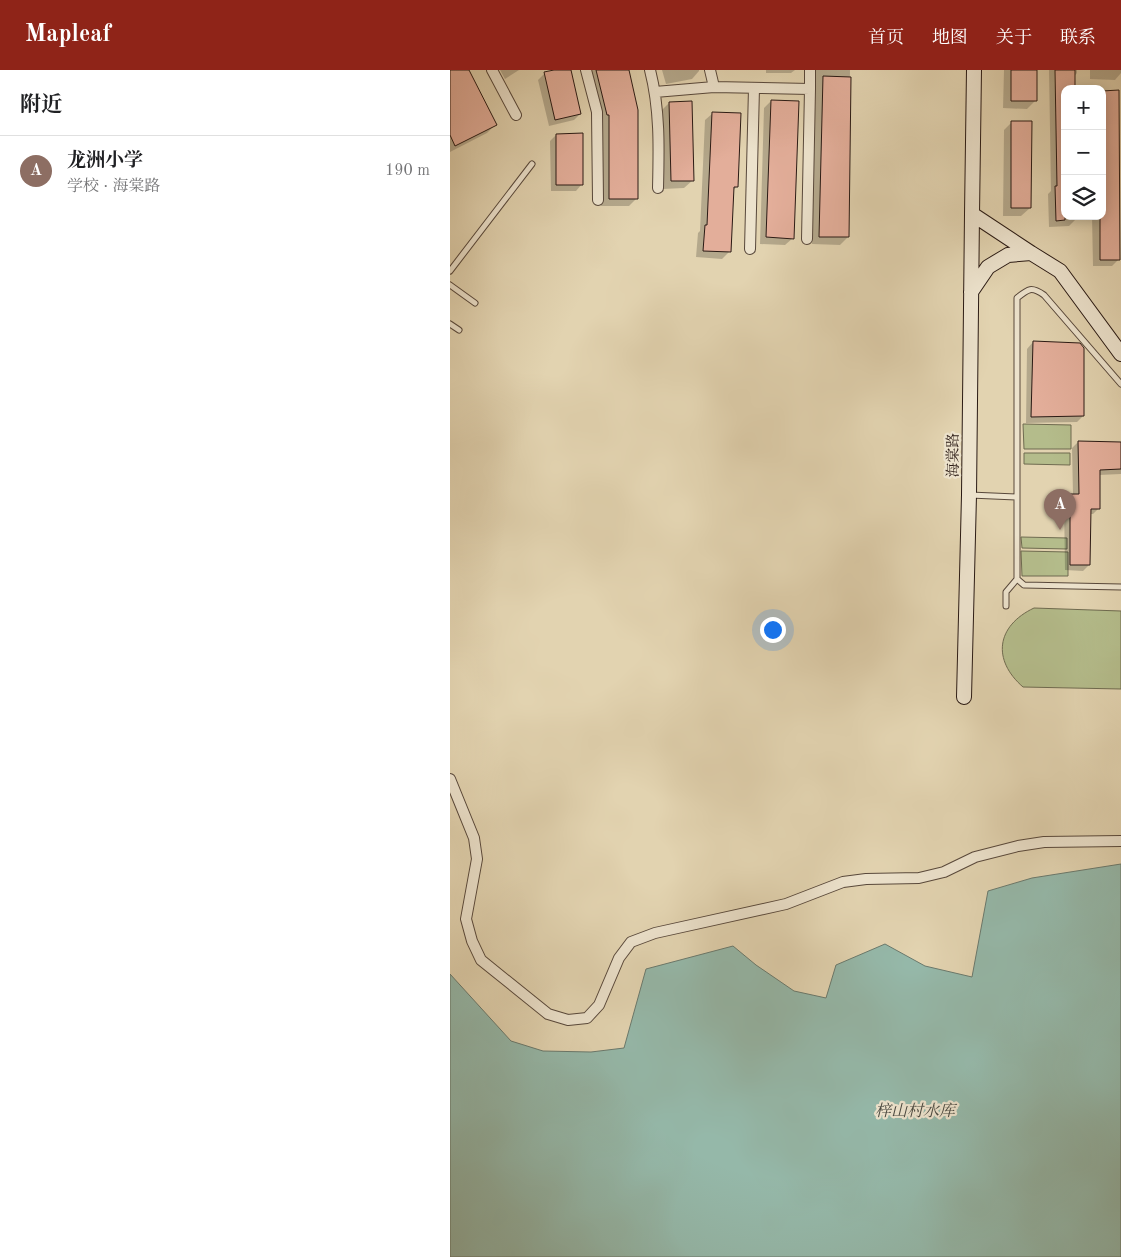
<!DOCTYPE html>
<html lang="zh">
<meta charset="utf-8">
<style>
:root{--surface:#fff;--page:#f6f6f6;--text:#202124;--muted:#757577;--line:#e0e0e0;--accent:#8f2418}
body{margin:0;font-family:"Old Standard TT","Noto Serif SC",serif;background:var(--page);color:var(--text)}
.controls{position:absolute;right:15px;top:15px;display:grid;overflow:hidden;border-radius:10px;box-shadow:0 2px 12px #0003}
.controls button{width:45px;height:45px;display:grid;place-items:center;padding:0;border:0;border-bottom:1px solid var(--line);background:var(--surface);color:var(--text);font:25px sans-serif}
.you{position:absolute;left:322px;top:559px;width:18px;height:18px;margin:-12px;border:4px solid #fff;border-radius:50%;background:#1a73e8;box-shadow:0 0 0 8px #1a73e833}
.badge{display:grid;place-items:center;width:32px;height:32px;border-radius:50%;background:var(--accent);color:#fff;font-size:16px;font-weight:700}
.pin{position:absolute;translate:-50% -41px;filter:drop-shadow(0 1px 2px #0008)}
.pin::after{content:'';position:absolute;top:26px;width:18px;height:15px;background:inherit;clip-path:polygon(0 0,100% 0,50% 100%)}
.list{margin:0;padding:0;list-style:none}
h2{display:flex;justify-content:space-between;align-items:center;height:65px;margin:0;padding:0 20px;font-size:21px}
h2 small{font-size:16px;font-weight:400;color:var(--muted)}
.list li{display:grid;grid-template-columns:32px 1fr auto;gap:15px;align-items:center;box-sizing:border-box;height:70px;padding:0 20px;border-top:1px solid var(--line)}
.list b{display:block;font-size:19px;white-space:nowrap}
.list p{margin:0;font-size:16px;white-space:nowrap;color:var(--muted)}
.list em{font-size:16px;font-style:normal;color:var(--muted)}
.icon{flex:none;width:28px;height:28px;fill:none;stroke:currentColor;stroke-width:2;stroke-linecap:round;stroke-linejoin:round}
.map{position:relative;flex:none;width:671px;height:1187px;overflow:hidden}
header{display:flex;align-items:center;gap:30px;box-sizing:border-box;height:70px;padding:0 25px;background:var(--accent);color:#fff}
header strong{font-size:24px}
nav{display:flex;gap:28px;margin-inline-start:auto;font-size:18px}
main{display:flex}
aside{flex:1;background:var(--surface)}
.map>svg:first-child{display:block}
.green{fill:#b4bc8b;stroke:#6f6b50}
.water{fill:#95b8a9;stroke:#6a796d}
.shadow{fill:#0003}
.building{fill:#e3ae9a;stroke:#2a1a14}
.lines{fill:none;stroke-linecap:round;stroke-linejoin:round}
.lane-casing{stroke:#58483b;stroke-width:7}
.street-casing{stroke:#58483b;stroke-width:12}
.secondary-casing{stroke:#2a1a14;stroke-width:16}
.lane{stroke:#ece2cc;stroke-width:5}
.street{stroke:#ece2cc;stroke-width:10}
.secondary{stroke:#ece2cc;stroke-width:14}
.labels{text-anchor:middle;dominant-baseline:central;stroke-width:4.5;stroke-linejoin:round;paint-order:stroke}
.street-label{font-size:15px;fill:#2a1a14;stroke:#ece2cc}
.water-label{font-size:16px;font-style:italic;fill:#4a4941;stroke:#ece2cc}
</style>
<header>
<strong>Mapleaf</strong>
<nav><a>首页</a><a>地图</a><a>关于</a><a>联系</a></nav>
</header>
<main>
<aside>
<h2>附近<small></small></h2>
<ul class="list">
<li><span class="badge" style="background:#8d6e63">A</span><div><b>龙洲小学</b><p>学校 · 海棠路</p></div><em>190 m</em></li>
</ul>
</aside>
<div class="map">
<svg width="671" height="1187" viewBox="0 0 671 1187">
<rect width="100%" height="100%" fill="#e2d3b0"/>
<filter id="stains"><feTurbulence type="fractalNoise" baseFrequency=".004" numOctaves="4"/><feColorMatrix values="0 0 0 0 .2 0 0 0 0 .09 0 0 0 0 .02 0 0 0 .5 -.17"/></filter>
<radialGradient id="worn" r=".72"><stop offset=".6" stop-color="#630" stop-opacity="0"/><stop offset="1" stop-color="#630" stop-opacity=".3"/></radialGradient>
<path class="green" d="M573,354L621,355V379H574Z
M574,383H620V395L574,394Z
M571,467L617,468V479L572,478Z
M571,481L618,482V506H572Z
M584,538L671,541V619L573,617C542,590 546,556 584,538Z"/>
<path class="water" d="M671,794V1187H0V904L61,971L93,981L141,982L174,978L196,899L283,876L306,895L344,921L376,928L386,895L435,874L475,896L522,907L538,821L582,808Z"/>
<path class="shadow" d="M0,0H17L45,55L37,63L0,82Z
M50,0H69L55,9Z
M109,0H120L130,44L124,50L99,56L88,10L94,4Z
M136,0H177L187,128L179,136H151V52Z
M212,0H249V1L242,9L216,14Z
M316,0H345L341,3H316Z
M366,0H400L398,167L390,175L362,174Z
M554,0H586L585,31L577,39L553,38Z
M599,0H627V3L615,19V146H626V149L619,156L599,157L598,124L601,121Z
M640,0H671V3L665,10L640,9Z
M321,31L343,168L335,175L310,174L314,38Z
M219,33L243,110L234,118L213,119L211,41Z
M263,43L287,116L283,121L280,181L272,189L246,187L248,163L250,161L255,50Z
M562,52L580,138L571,146H553L554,60Z
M106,65L132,114L126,121H101L100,71Z
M642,146H652L669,189L662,196H643Z
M583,272L633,346L627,352L576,353L577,279Z
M628,372L671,373V404L649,405V438L643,444H639V495L633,501L615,500L614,431L620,425H623L622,378Z"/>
<path class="building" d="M0,0H19L47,55L5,76L0,65Z
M104,0H121L131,44L105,50L94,2Z
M146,0H179L188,40V129H159V45H157Z
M561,0H587V31H561Z
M605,0H625V19H615V150L606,151L605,116H607Z
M373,6L401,7L399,167H369Z
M669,20L670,190H650V146H652V21Z
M321,30L349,31L344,169L316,167Z
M242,31L244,111H221L219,32Z
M262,42L291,43L288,117H284L281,182L253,181L255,155H257Z
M561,51H582L581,138H561Z
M133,63V115H106V64Z
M583,271L630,273L634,278V346L581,347Z
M628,371L671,372V399L650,400V439H641L640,495H620V424H629Z"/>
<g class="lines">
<g class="lane-casing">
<path id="lane" d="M0,201L82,94
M0,215L25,233
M0,254L9,260
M671,314L594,225C581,216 578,219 567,228V509L574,515L671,517
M520,425L566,427
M556,536V522L567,509"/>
</g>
<g class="street-casing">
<path id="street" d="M42,0L66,45
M136,0L147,42L148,130
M200,0C210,39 209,78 208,118
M260,0L264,17
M205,22L264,17L360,19V0
M357,169L360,19
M300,179L304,18
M0,709L24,768L27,789L16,849L22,871L31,890L98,944L118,950L137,948L149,935L169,888L181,872L205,863L336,834L393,812L416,809L469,808L494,802L525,787L568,776L594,772L671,771"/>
</g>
<g class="secondary-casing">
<path id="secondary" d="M524,0L522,144L581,183L610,201L671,284
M521,222L538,197L558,185L581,183
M514,627L519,425L522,144"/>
</g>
<use href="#lane" class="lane"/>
<use href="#street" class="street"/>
<use href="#secondary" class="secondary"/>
</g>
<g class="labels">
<g class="street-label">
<text transform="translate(504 385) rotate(-90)">海棠路</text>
</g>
<g class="water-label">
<text x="465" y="1042">梓山村水库</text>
</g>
</g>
<rect width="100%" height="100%" filter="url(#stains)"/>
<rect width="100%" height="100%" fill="url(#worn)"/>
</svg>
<div class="controls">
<button>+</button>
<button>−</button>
<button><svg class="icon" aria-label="layers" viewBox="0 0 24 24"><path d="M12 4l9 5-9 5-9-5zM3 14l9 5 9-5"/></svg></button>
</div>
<div class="you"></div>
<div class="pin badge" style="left:610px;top:460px;background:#8d6e63">A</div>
</div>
</main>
